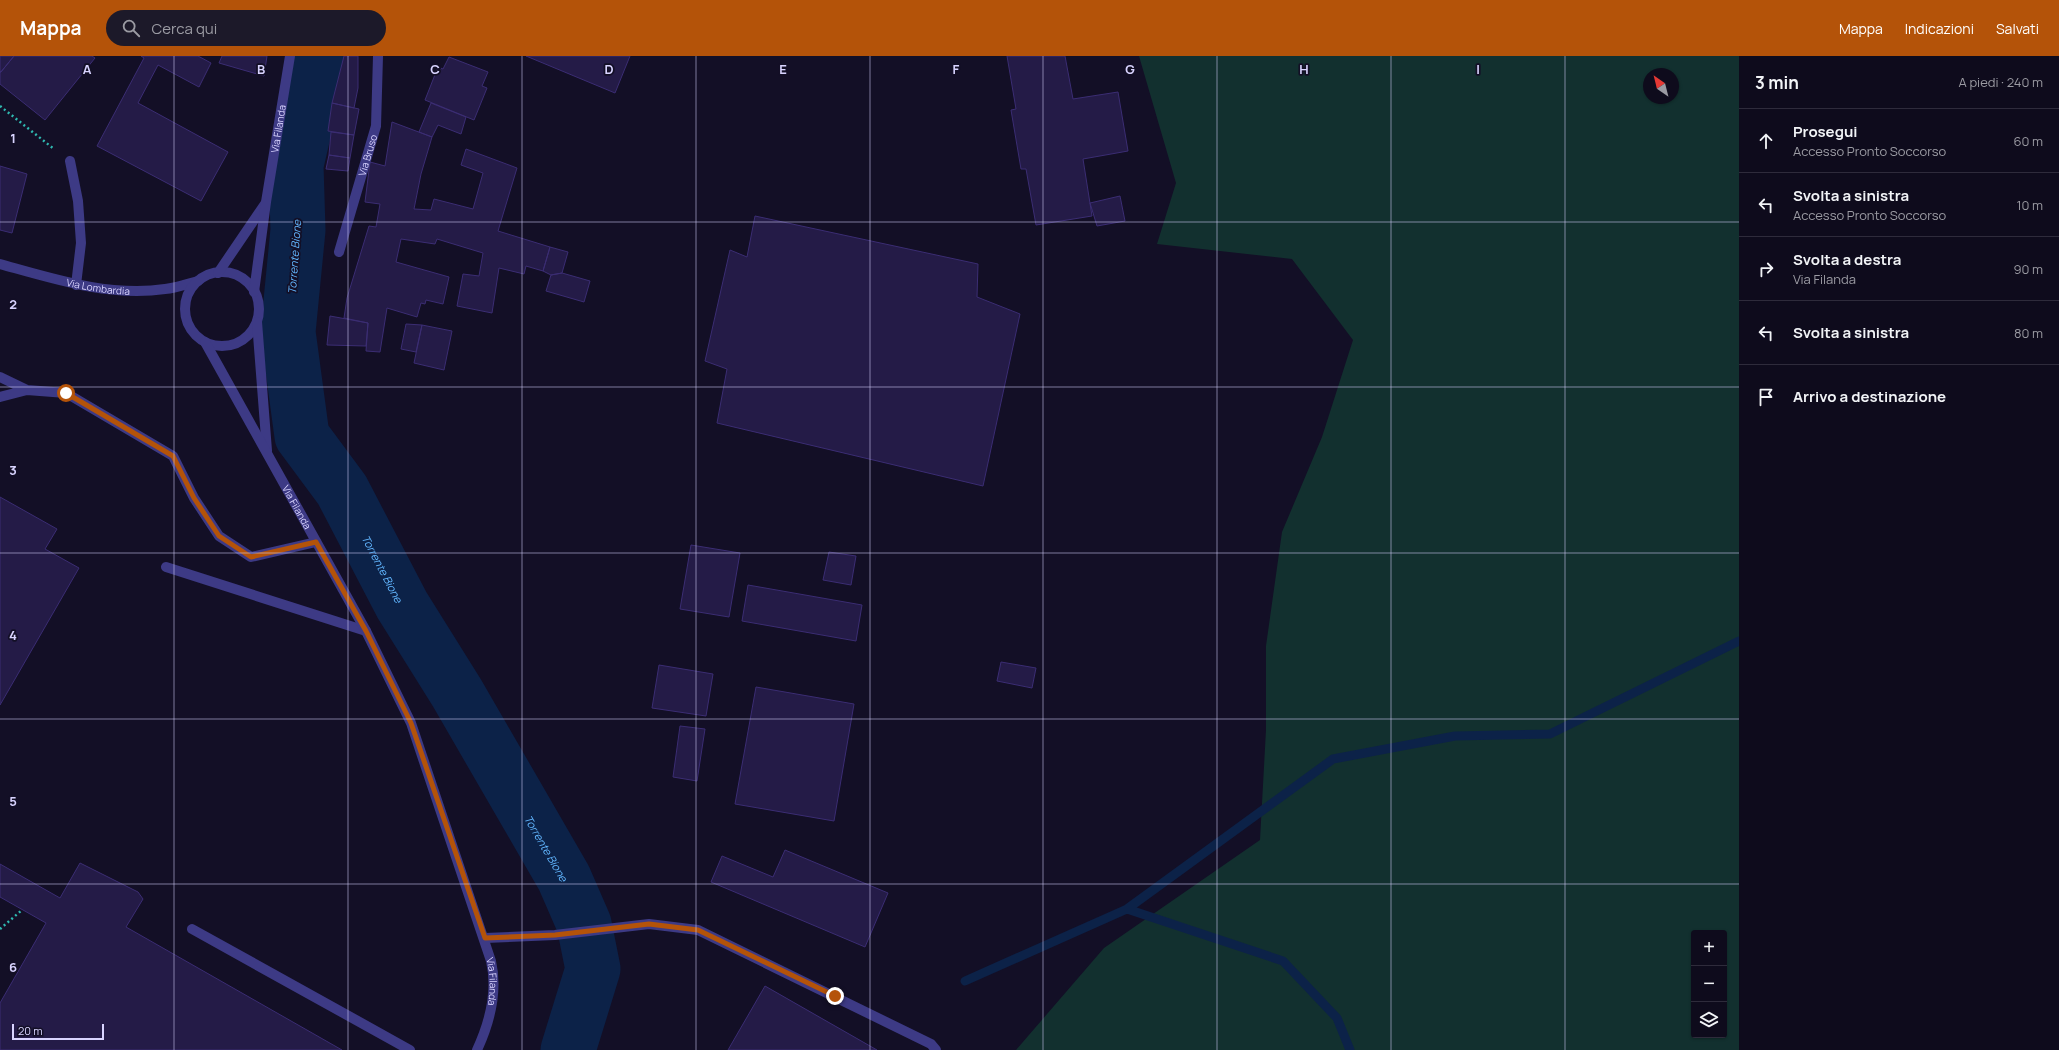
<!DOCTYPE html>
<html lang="it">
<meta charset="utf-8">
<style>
:root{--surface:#0e0b1c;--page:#1c1929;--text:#f1f3f6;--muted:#9b9ba3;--line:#2e2b3b;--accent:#b45309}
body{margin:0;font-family:Manrope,sans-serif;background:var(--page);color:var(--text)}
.controls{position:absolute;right:12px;bottom:12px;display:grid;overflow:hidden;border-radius:4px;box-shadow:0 1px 3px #0004}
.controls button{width:36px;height:36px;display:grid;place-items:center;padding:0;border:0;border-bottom:1px solid var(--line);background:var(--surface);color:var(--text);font:20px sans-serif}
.compass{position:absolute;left:1643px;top:12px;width:36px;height:36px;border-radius:50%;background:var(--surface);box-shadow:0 1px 3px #0004;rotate:325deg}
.scale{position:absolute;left:12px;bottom:10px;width:92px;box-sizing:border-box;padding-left:4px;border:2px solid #d9d4ff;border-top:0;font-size:11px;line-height:14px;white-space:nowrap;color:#d9d4ff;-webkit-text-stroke:3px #130f26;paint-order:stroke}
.stop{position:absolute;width:12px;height:12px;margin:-9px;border:3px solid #b45309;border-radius:50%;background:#fff}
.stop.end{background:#b45309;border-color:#fff;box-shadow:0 1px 4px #0008}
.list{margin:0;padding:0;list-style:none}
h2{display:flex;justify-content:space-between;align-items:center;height:52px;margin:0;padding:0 16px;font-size:17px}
h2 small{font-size:13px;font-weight:400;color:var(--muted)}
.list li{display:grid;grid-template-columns:26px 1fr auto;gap:12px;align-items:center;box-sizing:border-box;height:64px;padding:0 16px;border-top:1px solid var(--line)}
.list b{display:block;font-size:15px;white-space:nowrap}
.list p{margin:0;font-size:13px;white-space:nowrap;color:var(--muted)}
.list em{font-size:13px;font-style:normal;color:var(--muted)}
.icon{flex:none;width:22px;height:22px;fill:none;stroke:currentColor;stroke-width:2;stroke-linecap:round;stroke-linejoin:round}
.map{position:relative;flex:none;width:1739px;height:994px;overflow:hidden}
header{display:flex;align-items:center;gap:24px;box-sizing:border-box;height:56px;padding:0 20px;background:var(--accent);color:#fff}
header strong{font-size:19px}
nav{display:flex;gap:22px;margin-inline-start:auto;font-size:14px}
.search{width:280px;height:36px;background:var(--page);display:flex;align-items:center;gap:10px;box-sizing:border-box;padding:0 14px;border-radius:22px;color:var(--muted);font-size:15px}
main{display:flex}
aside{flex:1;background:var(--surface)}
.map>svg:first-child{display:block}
.green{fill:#12302f;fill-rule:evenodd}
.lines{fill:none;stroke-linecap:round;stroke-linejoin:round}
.stream{stroke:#0c2248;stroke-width:9}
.river{stroke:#0c2248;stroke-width:55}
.building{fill:#241b47;stroke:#3b2d73}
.path{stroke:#2fb8b0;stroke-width:2.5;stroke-dasharray:2 3;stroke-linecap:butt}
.service{stroke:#3d3a85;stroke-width:10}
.minor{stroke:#3d3a85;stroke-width:10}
.route{stroke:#b45309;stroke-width:5}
.grid{fill:none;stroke:#d9d4ff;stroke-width:1;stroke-opacity:0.55}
.labels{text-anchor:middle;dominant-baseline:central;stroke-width:3.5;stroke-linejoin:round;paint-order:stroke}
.street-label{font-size:10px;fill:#d9d4ff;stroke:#130f26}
.water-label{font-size:11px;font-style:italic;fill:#62b6ff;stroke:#130f26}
.grid-label{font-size:13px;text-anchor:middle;font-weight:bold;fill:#d9d4ff;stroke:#130f26;stroke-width:3.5;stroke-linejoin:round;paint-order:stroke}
</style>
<header>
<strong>Mappa</strong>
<div class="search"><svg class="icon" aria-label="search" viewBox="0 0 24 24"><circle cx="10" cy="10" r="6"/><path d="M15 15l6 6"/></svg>Cerca qui</div>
<nav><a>Mappa</a><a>Indicazioni</a><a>Salvati</a></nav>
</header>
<main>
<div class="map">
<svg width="1739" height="994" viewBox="0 0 1739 994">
<rect width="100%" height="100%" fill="#130f26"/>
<path class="green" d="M1139,0H1739V994H1016L1104,892L1260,784L1266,674V590L1282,476L1322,381L1353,284L1292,203L1157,188L1176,127ZM1649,18H1673V42H1649ZM1694,877H1724V979H1694Z"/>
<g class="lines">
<path class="stream" d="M1127,853L1333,703L1455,680L1550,678L1739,585
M965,925L1127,853L1283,905L1337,962L1350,994"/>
<path class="river" id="s1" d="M321,0L296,109L298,174L288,276L302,380L342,434L402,549L457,637L564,822L584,868L593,913L568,994"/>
</g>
<path class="building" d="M0,0H14L1,16L0,15Z
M14,0H92L95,2L45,64L0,28V17Z
M141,0H198L211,7L199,31L158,9L138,47L228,96L201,145L97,90L144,2Z
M222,0H267L264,20L219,7Z
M344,0H358V32L354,52L332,47Z
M526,0H630L615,37Z
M1007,0H1065L1073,43L1118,36L1128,95L1083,103L1092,160L1036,169L1026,113H1021L1011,54L1016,53Z
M449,1L488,16L482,30L487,32L474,64L425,44L438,11L443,13Z
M332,47L359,53L354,79L328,75Z
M431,47L466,61L461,78L438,69L432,81L419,76Z
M392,66L432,81L421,118L414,153L431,154L434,143L473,153L483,117L461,109L466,93L517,112L498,175L550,191L543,215L526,210L524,218L499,212L492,257L457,250L463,218L479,220L483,197L437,183L435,188L401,183L396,206L449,221L443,248L426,244L425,248L421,247L417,261L387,252L380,296L366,295L368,267L344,262L347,242L369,170L376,171L380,148L365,146L370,106L385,110Z
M331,76L354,79L350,102L329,99Z
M329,99L350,102L348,115L326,113Z
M0,110L27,118L12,177L0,174Z
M1120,140L1125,165L1097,170L1090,147Z
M755,160L978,208L977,241L1020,258L983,430L717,367L727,313L705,305L730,194L747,201Z
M550,191L568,196L562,217L551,219L543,215Z
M562,217L590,225L584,246L546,235L551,219Z
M330,260L368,267L366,290L327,289Z
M406,268L422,269L416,296L401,293Z
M422,269L452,275L444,314L414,307Z
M0,441L57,473L45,493L79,512L0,649Z
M691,489L740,497L729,561L680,553Z
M829,496L856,500L851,529L823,524Z
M748,529L862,549L856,585L742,565Z
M1001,606L1036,612L1032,632L997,625Z
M659,609L713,618L706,660L652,652Z
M756,631L854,648L834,765L735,748Z
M680,670L705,673L697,725L673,721Z
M785,794L888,837L865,891L711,826L722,800L773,821Z
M80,807L138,836L143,843L126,871L342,994H0V947L46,867L0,841V808L60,842Z
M765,930L877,994H728Z"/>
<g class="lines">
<path class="path" d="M0,50L54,93
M0,873L22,854"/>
<path class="service" d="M70,105L78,145L81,187L76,229
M0,321L27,334L66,337L173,400L194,442L219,480L251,501L316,486
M0,341L27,334
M166,511L366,575
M192,873L410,994
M485,882L555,879L649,868L698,874L931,988L936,994"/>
<g class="minor">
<path id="s2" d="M339,196L376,70L378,0"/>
<path id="s3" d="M0,208C54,223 109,241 165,233C176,232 187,228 198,225"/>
<circle cx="222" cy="253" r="37"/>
<path d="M218,217L265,148"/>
<path id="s4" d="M254,236L266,146L290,0"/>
<path d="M257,266L267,395"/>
<path id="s5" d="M205,286L366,575L411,667L491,905C498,936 490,966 477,994"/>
</g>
</g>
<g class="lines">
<path class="route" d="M66,337L173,400L194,442L219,480L251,501L316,486L366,575L411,667L485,882L555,879L649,868L698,874L835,940"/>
</g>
<path class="grid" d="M174,0V994M348,0V994M522,0V994M696,0V994M870,0V994M1043,0V994M1217,0V994M1391,0V994M1565,0V994M0,166H1739M0,331H1739M0,497H1739M0,663H1739M0,828H1739"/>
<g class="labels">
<g class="street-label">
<text stroke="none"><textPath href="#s4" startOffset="165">Via Filanda</textPath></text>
<text stroke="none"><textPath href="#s2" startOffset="101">Via Bruso</textPath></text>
<text stroke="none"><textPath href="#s3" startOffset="101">Via Lombardia</textPath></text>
<text stroke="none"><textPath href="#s5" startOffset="189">Via Filanda</textPath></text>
<text stroke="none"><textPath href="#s5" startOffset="705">Via Filanda</textPath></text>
</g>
<g class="water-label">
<text transform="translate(294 201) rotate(-86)">Torrente Bione</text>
<text stroke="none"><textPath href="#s1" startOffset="540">Torrente Bione</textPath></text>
<text stroke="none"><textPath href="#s1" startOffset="864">Torrente Bione</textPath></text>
</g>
</g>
<g class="grid-label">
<text x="87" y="18">A</text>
<text x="261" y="18">B</text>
<text x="435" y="18">C</text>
<text x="609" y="18">D</text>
<text x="783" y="18">E</text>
<text x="956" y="18">F</text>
<text x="1130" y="18">G</text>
<text x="1304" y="18">H</text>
<text x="1478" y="18">I</text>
<text x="13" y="87">1</text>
<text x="13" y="253">2</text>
<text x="13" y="419">3</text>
<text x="13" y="584">4</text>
<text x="13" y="750">5</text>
<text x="13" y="916">6</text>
</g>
</svg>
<div class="controls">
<button>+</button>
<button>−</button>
<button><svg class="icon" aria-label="layers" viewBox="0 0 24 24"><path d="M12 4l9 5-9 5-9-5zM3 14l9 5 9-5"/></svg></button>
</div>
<svg class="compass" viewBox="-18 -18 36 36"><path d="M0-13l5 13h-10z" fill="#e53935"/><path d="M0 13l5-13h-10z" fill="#9b9ba3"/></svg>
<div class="scale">20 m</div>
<div class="stop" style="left:66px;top:337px"></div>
<div class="stop end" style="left:835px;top:940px"></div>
</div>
<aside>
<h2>3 min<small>A piedi · 240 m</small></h2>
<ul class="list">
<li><svg class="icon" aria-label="ahead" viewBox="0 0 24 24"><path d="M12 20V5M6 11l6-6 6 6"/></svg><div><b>Prosegui</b><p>Accesso Pronto Soccorso</p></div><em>60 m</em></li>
<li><svg class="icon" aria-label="left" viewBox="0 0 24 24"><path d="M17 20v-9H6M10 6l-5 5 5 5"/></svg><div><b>Svolta a sinistra</b><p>Accesso Pronto Soccorso</p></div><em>10 m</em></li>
<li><svg class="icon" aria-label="right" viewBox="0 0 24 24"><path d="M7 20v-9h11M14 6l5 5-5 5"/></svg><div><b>Svolta a destra</b><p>Via Filanda</p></div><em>90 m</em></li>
<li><svg class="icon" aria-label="left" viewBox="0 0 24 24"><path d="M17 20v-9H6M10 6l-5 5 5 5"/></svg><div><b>Svolta a sinistra</b></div><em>80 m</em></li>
<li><svg class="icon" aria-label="arrive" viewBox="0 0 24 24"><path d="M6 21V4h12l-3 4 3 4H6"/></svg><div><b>Arrivo a destinazione</b></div></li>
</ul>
</aside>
</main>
